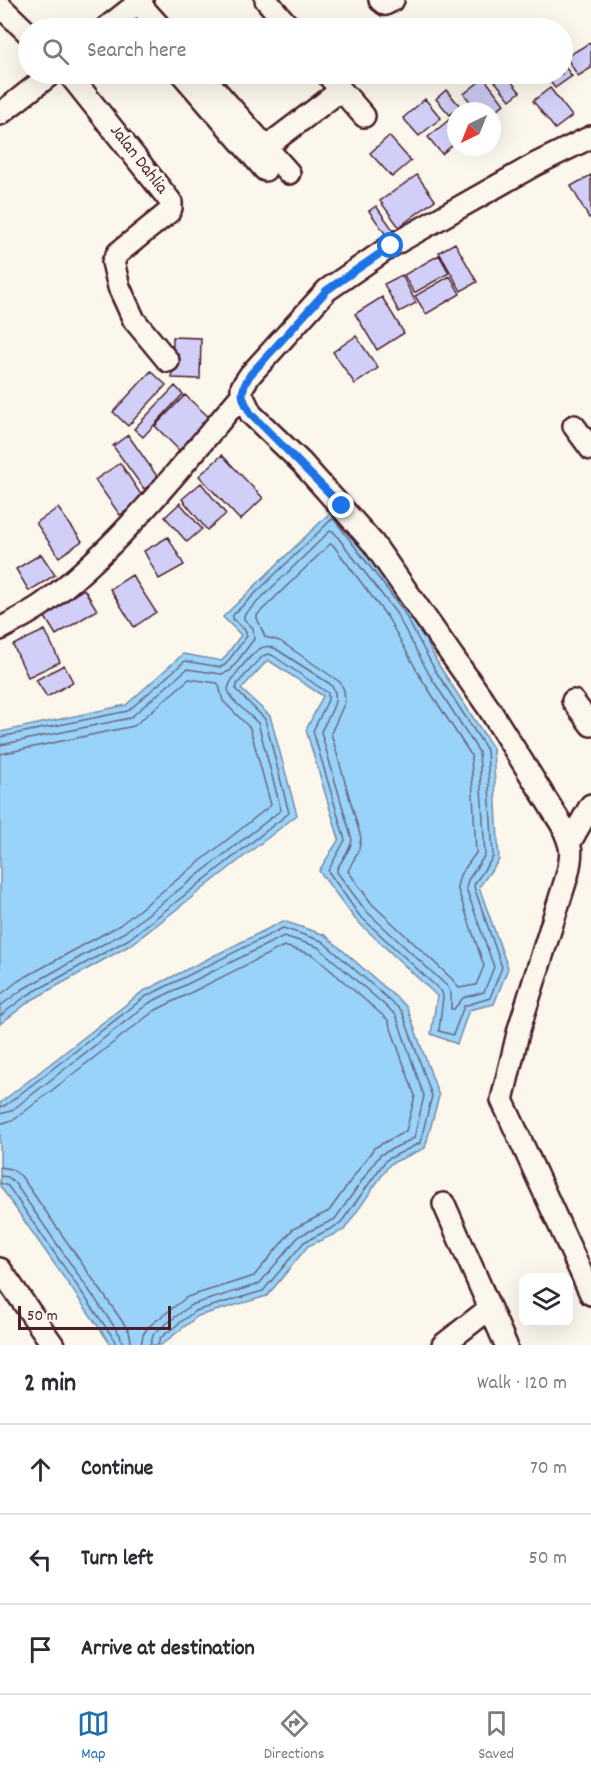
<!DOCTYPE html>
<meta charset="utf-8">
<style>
:root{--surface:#fff;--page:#f2f2f3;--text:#2b2b33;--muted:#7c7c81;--line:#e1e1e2;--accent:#1f6fb2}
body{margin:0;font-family:Dekko,sans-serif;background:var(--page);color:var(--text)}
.controls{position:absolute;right:18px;bottom:18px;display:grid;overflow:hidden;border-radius:12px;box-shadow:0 6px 24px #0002}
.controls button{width:54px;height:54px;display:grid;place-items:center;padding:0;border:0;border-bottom:2px solid var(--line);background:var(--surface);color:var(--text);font:30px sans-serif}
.compass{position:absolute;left:447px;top:102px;width:54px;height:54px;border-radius:50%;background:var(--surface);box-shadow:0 6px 24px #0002;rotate:223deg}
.scale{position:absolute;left:18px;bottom:15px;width:153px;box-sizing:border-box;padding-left:6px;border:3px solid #4a1f2b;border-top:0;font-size:16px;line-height:21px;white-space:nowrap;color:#4a1f2b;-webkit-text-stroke:4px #fbf7ec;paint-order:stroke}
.stop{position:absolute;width:18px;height:18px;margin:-14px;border:4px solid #1a73e8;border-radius:50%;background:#fff}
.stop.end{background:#1a73e8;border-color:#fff;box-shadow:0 2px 6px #0008}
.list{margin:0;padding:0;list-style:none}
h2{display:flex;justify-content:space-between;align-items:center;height:78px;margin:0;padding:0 24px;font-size:26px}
h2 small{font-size:20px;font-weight:400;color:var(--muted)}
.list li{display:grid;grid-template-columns:39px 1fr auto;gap:18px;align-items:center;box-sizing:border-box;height:90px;padding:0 24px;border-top:2px solid var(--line)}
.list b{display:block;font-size:22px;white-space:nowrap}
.list em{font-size:20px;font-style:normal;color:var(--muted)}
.icon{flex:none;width:33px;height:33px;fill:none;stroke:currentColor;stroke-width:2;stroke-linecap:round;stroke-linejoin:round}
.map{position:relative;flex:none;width:591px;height:1345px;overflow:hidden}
.search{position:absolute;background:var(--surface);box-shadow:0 6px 24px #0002;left:18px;right:18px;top:18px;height:66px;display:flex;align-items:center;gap:15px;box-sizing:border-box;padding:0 21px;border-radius:33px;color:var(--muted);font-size:22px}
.sheet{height:348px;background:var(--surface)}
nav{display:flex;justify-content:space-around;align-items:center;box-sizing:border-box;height:84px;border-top:2px solid var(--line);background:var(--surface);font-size:16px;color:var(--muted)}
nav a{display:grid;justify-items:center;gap:3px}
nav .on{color:var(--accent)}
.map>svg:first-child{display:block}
.water{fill:#99d3f9;stroke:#798ba7;stroke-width:1.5}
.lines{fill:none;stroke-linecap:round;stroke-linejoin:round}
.shore{stroke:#6a677d;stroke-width:1.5}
.building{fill:#d1cff8;stroke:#4a1f2b;stroke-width:1.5}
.street-casing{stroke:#4a1f2b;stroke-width:26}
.street{stroke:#fbf7ec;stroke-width:21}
.route{stroke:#1a73e8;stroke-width:8}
.labels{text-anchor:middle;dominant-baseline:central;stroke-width:6;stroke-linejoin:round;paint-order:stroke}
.street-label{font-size:18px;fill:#4a1f2b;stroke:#fbf7ec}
</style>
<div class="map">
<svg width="591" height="1345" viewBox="0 0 591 1345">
<rect width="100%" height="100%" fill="#fbf7ec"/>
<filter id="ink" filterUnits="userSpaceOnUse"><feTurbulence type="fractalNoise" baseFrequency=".0167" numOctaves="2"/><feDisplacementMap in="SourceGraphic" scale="12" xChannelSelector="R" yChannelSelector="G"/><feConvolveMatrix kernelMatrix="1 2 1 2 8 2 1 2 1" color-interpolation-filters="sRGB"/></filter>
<g filter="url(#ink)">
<path class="water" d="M334,509L407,606L440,667L493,748L499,860L479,887L508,968L494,1004L469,1010L457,1044L431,1034L437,996L355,919L319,871L339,839L306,730L323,696L268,660L241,689L270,716L297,815L132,944L30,1001L0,1024V732L126,705L183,654L222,661L241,635L223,617Z
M283,921L325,935L407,1007L439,1096L425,1148L390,1164L344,1230L308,1246L267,1296L198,1316L161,1345H111L0,1186V1103L142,992Z"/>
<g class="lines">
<path class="shore" d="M330,544L333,545L388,618L421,678L471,755L476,853L460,875L457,887L484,966L476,985L459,988L452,979L372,904L348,871L359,849L361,838L331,733L345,702L344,690L340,682L280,641L265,637L257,618V615Z
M0,737L128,711L185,661L220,667L225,665L247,636L245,630L233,619V615L331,520L334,519L402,609L435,670L487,750L493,857L475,883L474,887L502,967L490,998L464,1006L453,1035L439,1031L443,997L442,992L359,915L328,871L345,840L313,731L328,700V693L272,655L268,654L263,656L237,684L236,690L265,719L289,813L129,939L26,996L0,1016
M0,745L130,718L187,669L221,674L230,671L254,639L253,628L244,619V615L330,531H333L396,613L429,674L479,752L485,855L468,880L466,888L494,967L484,992L463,998L454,1009H451V994L448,987L365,910L337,872V869L350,847L352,840L321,732C327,717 344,698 330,684L276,649C271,647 267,645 261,648C252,653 229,679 228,690L232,699L258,723L281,810L125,932L23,989L0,1006
M0,754L134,726L189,679L217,683L219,685L223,701L250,728L271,805L120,925L18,981L0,995
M0,1107L6,1105L145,997L283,928L322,941L402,1011L432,1096L420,1143L386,1160L340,1224L304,1242L263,1291L195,1311L160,1338L158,1345
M0,1114L11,1111L149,1003L284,936L318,947L396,1015L424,1096L414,1138L380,1155L335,1219L299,1236L259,1284L191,1305L154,1333L150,1345
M0,1124L15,1119L154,1011L284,946L313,955L388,1020L415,1096L406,1131L374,1148L329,1211L293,1229L254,1276L187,1297L148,1327L143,1335L141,1345
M0,1167L11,1169L21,1176L129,1331L132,1345
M0,1176L8,1177L14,1182L120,1335L123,1345
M0,1183L8,1186L114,1339L116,1345"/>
</g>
<path class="building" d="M591,42V68L578,76L566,57Z
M562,63L572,76L555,88L545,75L562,74Z
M491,74H505L520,92L510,100L490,75Z
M484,78L504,104L492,113V111H477L464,94Z
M550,88L572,116L555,129L533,101Z
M446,90L460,106L450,115L436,99Z
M425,99L441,118L419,136L403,118Z
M450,119L456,125V142L442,154L428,137Z
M389,136L411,161L392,177L370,153Z
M417,175L435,200L399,227L380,201Z
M591,175V216L589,218L571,186Z
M376,206L396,234L389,239L369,211Z
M455,243L477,282L461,291L439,252Z
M439,255L449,273L414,293L404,275Z
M402,275L416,303L399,312L384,284Z
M450,276L460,294L426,314L415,296Z
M382,297L404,333L377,350L355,314Z
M356,336L378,368L355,384L333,352Z
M173,337L201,338L200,379L172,378Z
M151,371L166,385L128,426L113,412Z
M175,386L183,394L143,437L134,429Z
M185,395L211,419L180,451L155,426Z
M128,435L159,479L144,489L113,446Z
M222,455L263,498L240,520L199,476Z
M120,463L144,499L120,515L95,480Z
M201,483L226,514L207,530L182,499Z
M180,503L202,529L187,542L165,517Z
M58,508L82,541L59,557L36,523Z
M168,537L184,565L159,579L144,551Z
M41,554L55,575L29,591L16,569Z
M132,575L156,612L134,627L110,589Z
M84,589L97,610L56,635L43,614Z
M45,630L60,662L28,677L13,645Z
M64,665L73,682L47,697L36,680Z"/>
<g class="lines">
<g class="street-casing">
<path id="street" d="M136,0L161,28
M266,0L290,28
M380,0L385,4L393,0
M0,6L28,33
M106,28L142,0
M69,74L171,202V208L169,212L118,253L113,262L119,287L134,320L168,361
M182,74L265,170
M201,74L289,173
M327,74L364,116
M0,114L51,74
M591,137L536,164L391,246L327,290L250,375L242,387V395L251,414L301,462L373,543L488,707L562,825C572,847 573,852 567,876L519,1029L502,1100L591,1294
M266,147L341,90
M574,426L591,449
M0,629C15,621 30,613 43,604C118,549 182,465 242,395
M573,701L591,725
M570,842L591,805
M444,1204L506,1345
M0,1269L53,1345
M443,1345L490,1308"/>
</g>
<use href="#street" class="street"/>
</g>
</g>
<g class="lines" filter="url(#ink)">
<path class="route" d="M342,506L251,414C241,397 239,393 250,375L327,290L391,246"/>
</g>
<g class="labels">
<g class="street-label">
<text transform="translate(138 160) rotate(52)">Jalan Dahlia</text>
</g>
</g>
</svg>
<div class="controls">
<button><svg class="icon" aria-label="layers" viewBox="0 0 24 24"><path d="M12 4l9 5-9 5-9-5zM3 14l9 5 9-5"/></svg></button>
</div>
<svg class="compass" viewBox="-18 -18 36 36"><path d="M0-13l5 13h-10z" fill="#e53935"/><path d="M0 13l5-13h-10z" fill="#7c7c81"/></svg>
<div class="scale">50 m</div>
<div class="stop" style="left:391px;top:246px"></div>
<div class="stop end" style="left:342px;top:506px"></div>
<div class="search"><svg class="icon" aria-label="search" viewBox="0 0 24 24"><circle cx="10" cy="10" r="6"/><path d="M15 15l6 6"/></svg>Search here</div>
</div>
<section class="sheet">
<h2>2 min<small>Walk · 120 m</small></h2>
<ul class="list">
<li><svg class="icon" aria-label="ahead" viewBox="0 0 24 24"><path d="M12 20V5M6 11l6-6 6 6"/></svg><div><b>Continue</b></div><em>70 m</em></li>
<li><svg class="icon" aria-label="left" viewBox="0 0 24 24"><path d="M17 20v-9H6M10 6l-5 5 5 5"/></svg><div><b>Turn left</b></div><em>50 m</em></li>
<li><svg class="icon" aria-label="arrive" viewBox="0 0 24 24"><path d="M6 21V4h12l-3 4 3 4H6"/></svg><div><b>Arrive at destination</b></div></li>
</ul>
</section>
<nav>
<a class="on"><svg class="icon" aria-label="map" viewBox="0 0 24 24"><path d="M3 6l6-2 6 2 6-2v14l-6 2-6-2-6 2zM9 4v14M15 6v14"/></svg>Map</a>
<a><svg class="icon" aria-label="directions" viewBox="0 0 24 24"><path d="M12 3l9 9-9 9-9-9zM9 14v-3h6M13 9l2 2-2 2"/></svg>Directions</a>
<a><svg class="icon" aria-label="saved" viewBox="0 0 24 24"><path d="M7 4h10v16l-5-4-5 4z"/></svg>Saved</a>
</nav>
